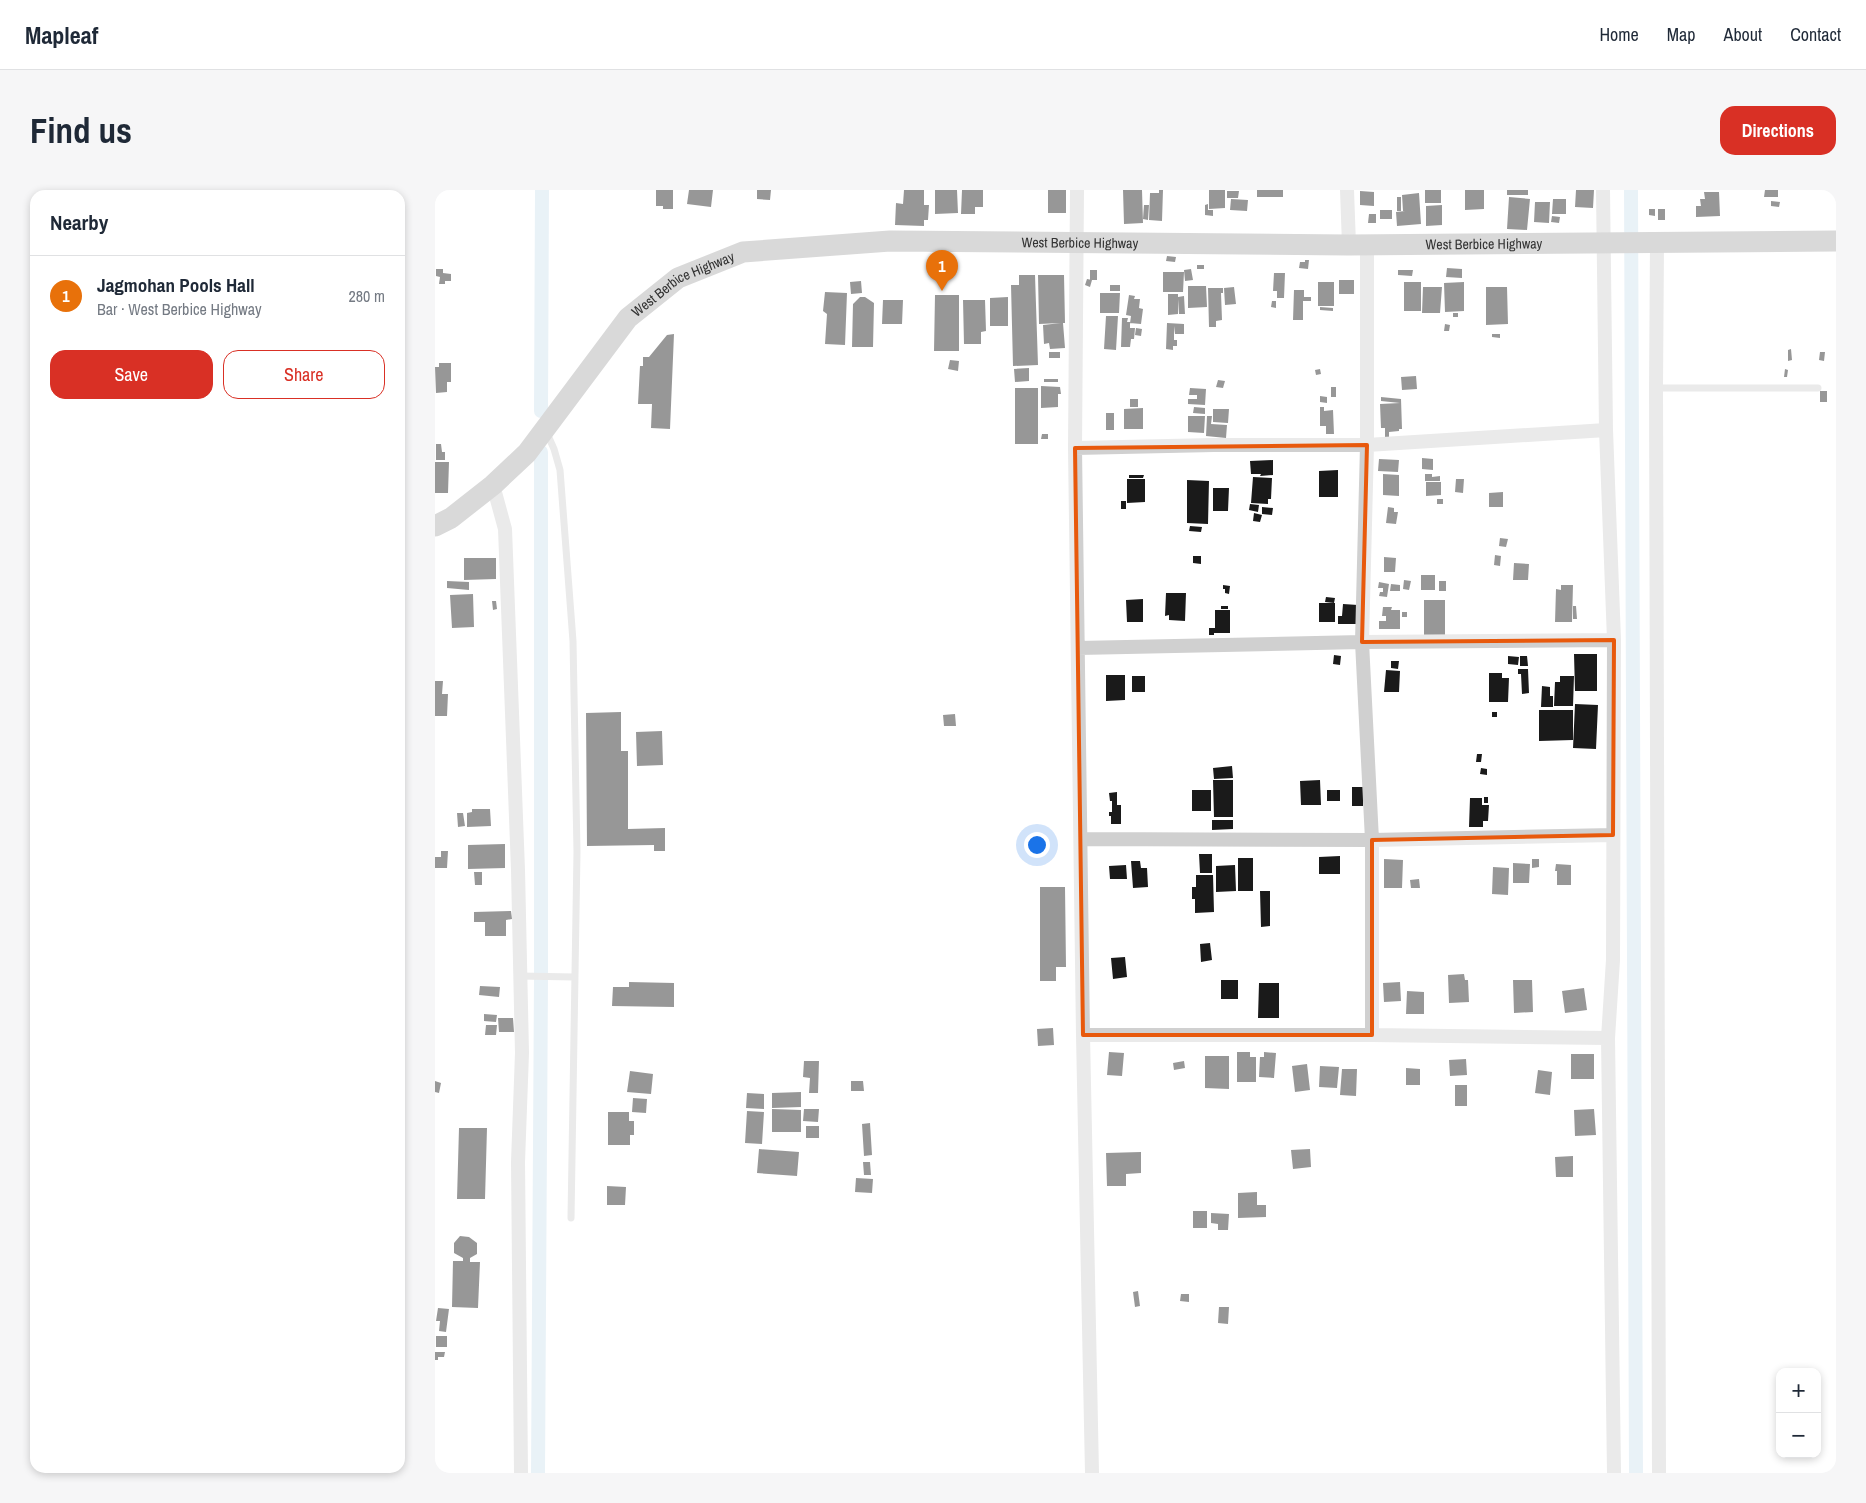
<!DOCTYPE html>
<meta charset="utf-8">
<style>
:root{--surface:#fff;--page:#f6f6f7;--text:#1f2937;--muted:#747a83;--line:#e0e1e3;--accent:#d93025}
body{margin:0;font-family:"Archivo Narrow",sans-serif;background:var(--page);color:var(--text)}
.controls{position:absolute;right:15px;bottom:15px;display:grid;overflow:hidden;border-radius:10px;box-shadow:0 2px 8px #0003}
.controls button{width:45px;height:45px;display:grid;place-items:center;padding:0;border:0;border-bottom:1px solid var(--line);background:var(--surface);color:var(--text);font:25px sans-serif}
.you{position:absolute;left:601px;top:654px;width:18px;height:18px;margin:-12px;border:4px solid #fff;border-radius:50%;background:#1a73e8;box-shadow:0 0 0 8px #1a73e833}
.badge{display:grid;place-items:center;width:32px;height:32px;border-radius:50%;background:var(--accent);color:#fff;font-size:16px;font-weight:700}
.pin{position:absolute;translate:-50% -41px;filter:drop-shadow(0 1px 2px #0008)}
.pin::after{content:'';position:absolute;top:26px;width:18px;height:15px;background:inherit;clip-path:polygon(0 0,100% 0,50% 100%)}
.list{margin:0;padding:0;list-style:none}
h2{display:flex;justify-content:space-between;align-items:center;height:65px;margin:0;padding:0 20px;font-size:21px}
h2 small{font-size:16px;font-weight:400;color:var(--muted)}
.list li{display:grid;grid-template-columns:32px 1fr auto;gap:15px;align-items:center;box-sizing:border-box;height:80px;padding:0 20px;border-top:1px solid var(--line)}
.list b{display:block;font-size:19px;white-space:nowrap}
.list p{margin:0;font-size:16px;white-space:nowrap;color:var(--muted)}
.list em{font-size:16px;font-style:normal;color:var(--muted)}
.actions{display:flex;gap:10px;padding:15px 20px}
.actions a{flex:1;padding:11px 0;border:1px solid var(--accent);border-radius:15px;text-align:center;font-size:18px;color:var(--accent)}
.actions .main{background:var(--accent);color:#fff}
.map{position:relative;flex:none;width:1401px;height:1283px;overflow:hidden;border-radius:15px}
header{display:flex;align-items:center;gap:30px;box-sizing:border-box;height:70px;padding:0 25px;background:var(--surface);border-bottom:1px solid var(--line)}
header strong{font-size:24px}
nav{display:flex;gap:28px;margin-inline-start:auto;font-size:18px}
.intro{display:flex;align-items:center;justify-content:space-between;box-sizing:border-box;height:120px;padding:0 30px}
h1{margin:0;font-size:35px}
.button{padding:12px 22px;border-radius:15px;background:var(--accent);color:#fff;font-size:18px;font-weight:700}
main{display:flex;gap:30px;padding:0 30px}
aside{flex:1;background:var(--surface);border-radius:15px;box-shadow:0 2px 8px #0003}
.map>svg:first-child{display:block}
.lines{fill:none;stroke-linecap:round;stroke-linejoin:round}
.canal{stroke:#cfe2ee;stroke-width:14}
.building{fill:#1a1a1a}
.service{stroke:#d0d0d0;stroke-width:7}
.minor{stroke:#d0d0d0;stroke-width:14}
.primary{stroke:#ababab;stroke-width:21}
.marked{fill:none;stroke:#e8590c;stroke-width:4;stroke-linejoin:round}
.labels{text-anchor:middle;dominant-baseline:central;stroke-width:5;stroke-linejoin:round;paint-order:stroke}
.street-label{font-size:14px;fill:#333;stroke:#fff}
</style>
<header>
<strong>Mapleaf</strong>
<nav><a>Home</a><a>Map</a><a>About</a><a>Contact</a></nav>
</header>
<div class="intro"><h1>Find us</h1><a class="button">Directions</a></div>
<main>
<aside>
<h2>Nearby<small></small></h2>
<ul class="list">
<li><span class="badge" style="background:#e8710a">1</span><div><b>Jagmohan Pools Hall</b><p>Bar · West Berbice Highway</p></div><em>280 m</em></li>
</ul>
<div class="actions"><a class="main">Save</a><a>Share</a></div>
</aside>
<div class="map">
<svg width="1401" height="1283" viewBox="0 0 1401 1283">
<rect width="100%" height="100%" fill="#fff"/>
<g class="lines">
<path class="canal" d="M1196,0L1201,1283
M106,221L107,0
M106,784V262
M103,1283L106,789"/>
</g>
<path class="building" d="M221,0H238V19H228V16H221Z
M254,0H278L276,17L252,14Z
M322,0H336L335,10L322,9Z
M469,0H489V15H494L493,30H489V36L460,35L461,13L468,14Z
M500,0H522L523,23L500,24Z
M527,0H548V17H540V24H526Z
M613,0H631V23H613Z
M688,0H707L708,33L689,34Z
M724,0H728L727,31L714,30L715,3H724Z
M774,0H790V18L774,19Z
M822,0H848V7H822Z
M990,0H1006V13H990Z
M1030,0H1049V19L1030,20Z
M1072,0H1093V5H1072Z
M1141,0H1159L1158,18L1140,17Z
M1330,0H1343V7H1329Z
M792,1H804L803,8H792Z
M925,1L939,2V16L925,15Z
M1269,2H1284L1285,26L1261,27V16H1266L1265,9H1270Z
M984,3L986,34L962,36L961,22L970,21H968L967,5Z
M962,7H966V21H962Z
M1074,7L1095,9L1092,40L1072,39Z
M796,9L813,10L812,21L795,20Z
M1118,9H1131V24H1117Z
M1336,11L1345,12L1344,17L1336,16Z
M1100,12H1115L1114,33L1099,32Z
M773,14V20H778V26L770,25V15Z
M709,15H714L713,30L708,29Z
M1007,15V35L991,36V16Z
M1214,19H1220V26L1214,25Z
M1223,19H1230V30H1223Z
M945,20H957V29H945Z
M934,24H941V33H933Z
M1117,26L1125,27L1124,33L1116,32Z
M732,66L741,67L740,72L731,71Z
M870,70H874L873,79L864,78L865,72H870Z
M762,75H769V79H762Z
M1012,78L1027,79V88L1011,87Z
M1,79H8V83L16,84V91H10V94H4L5,87L1,86Z
M756,79L758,90L750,91L749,80Z
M655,80H662V90H655Z
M963,80H978L977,86L963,85Z
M728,82H749L748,102H728Z
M839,83H850L849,108H842V101H838Z
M584,85H600L603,175L578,176L576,95H584Z
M603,85H629L630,133H628L630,158L615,159L614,153L609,154L608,135L626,133L604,134Z
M652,89L657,90L655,97L650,95Z
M904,90H919V104H904Z
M426,91L427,103L416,104L415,92Z
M883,92H899V116H883Z
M969,92H986V121H969Z
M1029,92V121L1010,122L1009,93Z
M675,95H685V101H675Z
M753,96H771L772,117L753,118Z
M799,97L801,114L790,115L789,98Z
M988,97H1007L1005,123H987Z
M1051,97H1072L1073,134L1051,135Z
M773,98H788V103H786L787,130L781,131V137H774Z
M859,100H869V107H876V111H868V130H858Z
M390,102L412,103L410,155L390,154L392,124L388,121Z
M665,103H685L684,123H665Z
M733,104H743V107L749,106L750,124H744L743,109V124L733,125Z
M500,105H524V161H499Z
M694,105L700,106L699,109H705L704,118L708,119L706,134L695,133L696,126L691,125Z
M425,107H430L439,113L438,157H417L418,114Z
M573,107V136H555V108Z
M448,110H468L467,134H447Z
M528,110H550L551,141L546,142V154H529Z
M837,111H841V118L836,117Z
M885,117L898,118V121L885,120Z
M1018,123H1023V127H1018Z
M671,126H683L681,160L669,159Z
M687,128H693L692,132H695V138H700L699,149H696L695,157H686Z
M732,133L749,134V144H740L739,136V150H742V156H738V160L731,159Z
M1010,134L1015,135L1014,141H1009Z
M701,138L707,139L706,146L700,145Z
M239,144L235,239L216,238L217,214H203L205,176H208V167H214L232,145Z
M1057,144H1065V148L1057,147Z
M1356,159L1357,170L1353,171V160Z
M614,162H625V168H614Z
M1385,162H1390L1389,171L1384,170Z
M515,170L524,171L523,181L513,179Z
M4,173H16V192H12V202L1,203L0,177H4Z
M594,178V191L580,192L579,179Z
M885,179L886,184L881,185L880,180Z
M1350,179L1353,180L1352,187H1349Z
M981,186L982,199L967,200L966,187Z
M609,189H623V192H609Z
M783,190L790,191L788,198L781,197Z
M606,196L625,197L626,204H623V217L606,218Z
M896,197H901V207H896Z
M580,198H603V254H580Z
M755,198L771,199L770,215L753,214V209H762V205H754Z
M1385,201H1392V212H1385Z
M885,206L892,207V213L885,212Z
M946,207L966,209L967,239H964V241L954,242V247L950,248V238H946L945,214L965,213L946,211Z
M695,209H703V217H695Z
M759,217L770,218V224L758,223Z
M885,217H889V221L898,220L899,244H891V236H885Z
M708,218V239H689V219Z
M778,219H794L793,233L778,232Z
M671,223H679V240H671Z
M753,226H770L769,243L753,242Z
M772,226H777L776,234L792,235L791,248L771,246Z
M607,244H613V249H606Z
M1,254H6L7,262H10V270H1Z
M987,268L998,269V280L987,279Z
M944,269L964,270L963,282L943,281Z
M838,270V285L825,286L826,284H816L815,271Z
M0,272H14L13,303H0Z
M903,280V307H884V281Z
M948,284L964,285V306L948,305Z
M990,284H997V287L1005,286V291H990Z
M694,285H709L708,288H694Z
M818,287L837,288L836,309H833V314L816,313Z
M692,289H710V312L692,313Z
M1021,289H1029L1028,303L1020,302Z
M752,290L774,291L773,334L752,333Z
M991,292H1006V305L991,306Z
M778,298H794L793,321H778Z
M1068,302V317H1054V303Z
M1002,309H1008V314H1002Z
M686,311H691V319H686Z
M815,314L824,315L823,322L814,320Z
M827,317L838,318L837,325L827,324Z
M953,317L959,318V322H963L961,334L951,333Z
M819,323L827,325L825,332L818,331Z
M755,336L767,337L766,342L754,341Z
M1065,348L1073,349L1071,357L1064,356Z
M1060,365L1066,366L1065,376L1059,375Z
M758,366H766V374L758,373Z
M949,367L961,368L960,382H949Z
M29,368H61V389L29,390Z
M1079,373L1094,374L1093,390H1078Z
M986,385H1000V400H986Z
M969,390L976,391L974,400L968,399Z
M12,391L34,392V400L12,398Z
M1004,391H1011V401H1004Z
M944,392L954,394L952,407L944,406L945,402H948V398H943Z
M956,394L965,395V401H955Z
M788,395L795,396L794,404L790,403V399H788Z
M1126,395H1138L1137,432H1120L1121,399L1126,400Z
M731,403H751L750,431L734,430V425L730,426Z
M38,404L39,437L17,438L15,405Z
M891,407L900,408L899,413L890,412Z
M708,409V432H692L691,410Z
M989,410H1010V445H989Z
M57,411H61L62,419L58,420Z
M884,413H900V432H884Z
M908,414L923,415V434H903V426H907Z
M786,416H793V419H786Z
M1138,416H1141L1142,429H1138Z
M948,417H957L956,420H965V439H944V431H951V426H947Z
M780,420H795V443H779V445H774V438H780Z
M967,422H972V427H967Z
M1139,464H1162V501H1140Z
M899,465L906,466L905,475L898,474Z
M1073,466L1084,467L1083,475L1073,474Z
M1085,466H1092L1093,476H1085Z
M956,471H964L963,479L956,478Z
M1083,479H1093L1094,503L1087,504L1086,484H1083Z
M951,480L965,481L964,502H949Z
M1054,483H1067V488H1074L1073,512H1054Z
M671,485H690V510L671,511Z
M697,486H710V502H697Z
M1125,486H1139L1138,516H1119L1120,492H1125Z
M0,491H8L7,504H13L12,526H0Z
M1107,496L1115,497V506H1118V517H1106Z
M1140,514L1163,515L1161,559L1138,558Z
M1104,520H1138V550L1104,551Z
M186,522V561H193V639L230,638V661H219V655L152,656L151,523Z
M1057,522H1062V527H1057Z
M520,524L521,536H509L508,525Z
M227,541L228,575L202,576L201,542Z
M1042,564H1047L1046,572H1041Z
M797,576L798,588L779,589L778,578Z
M1046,578L1052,579V585L1045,584Z
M778,590H798V627H779Z
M885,590L886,615H866L865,591Z
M917,597H928V616H917Z
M757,600H776V621H757Z
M892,600H905V611H892Z
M682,602V615H686V634H676V626H674V622H677V611H675L674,603Z
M1049,607H1053V613H1049Z
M1035,608H1047V615H1054L1053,631H1048V637H1034Z
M37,619H55L56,636L32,637V623L37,622Z
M22,623H28L30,636L23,637Z
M777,630H798V639L777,640Z
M70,654V678L33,679V655Z
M6,661H13L12,678H0V667H6Z
M764,664H777V683H765Z
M905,666V684H884V667Z
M803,668H818V701H803Z
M949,669L968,670L967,698H949Z
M1097,669H1104V677L1097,678Z
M696,671H705L706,678H712L713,697L698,698Z
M1078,673L1095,674L1094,693H1078Z
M1121,674L1136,675V695H1122V681H1120Z
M691,675L692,689H675L674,676Z
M800,675L801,701L781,702V676Z
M1058,677L1074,678L1073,705L1057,704Z
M39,682H47V695H40Z
M761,685H778L779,722L760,723V709H757V697H761Z
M984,689L985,698H976L975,690Z
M605,697H630L631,777H621V791H605Z
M825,701H835V736L826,737Z
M76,721L77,729L71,730V746H50V732H39V722Z
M775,753L777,770L766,772L765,754Z
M690,767L692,787L678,789L676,768Z
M1029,784L1030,790H1033L1034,812L1014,813L1013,785Z
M786,790H803V809H786Z
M1078,790H1097L1098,822L1079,823Z
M194,792L239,793V817L177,816L178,797H194Z
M965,792L966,811L949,812L948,793Z
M824,793H844V828H823Z
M45,796L65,797L64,807L44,805Z
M1149,798L1152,820L1130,823L1127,801Z
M972,801L989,802V824H971Z
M49,824L62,825L61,832L49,831Z
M63,828H78L79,842H64Z
M51,835H62L61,845H50Z
M618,838L619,855L603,856L602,839Z
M674,862L689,863L687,886L672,885Z
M802,862H815V867H821V892H802Z
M829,862L841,863L839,888L824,887L825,867H829Z
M1136,864H1159V889H1136Z
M770,866H794V899L770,898Z
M1031,869L1032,885L1015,886L1014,870Z
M369,871H384L383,903H374L375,888L368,887Z
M749,871L750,878L739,880L738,873Z
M872,874L875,900L860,902L857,876Z
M885,876L904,877L902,898L884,897Z
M971,878L985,879V895H971Z
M907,879H922L921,906L905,905Z
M1103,880L1117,882L1115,905L1100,903Z
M195,881L218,884L216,904L192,902Z
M0,891L6,893L4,903L0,902Z
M416,891H428L429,901H416Z
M1020,895H1032V916H1020Z
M366,902V917L337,918V903Z
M312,903L329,904V919L311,918Z
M198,908L212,909L211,923L197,922Z
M337,919L366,920V942H337Z
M369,919H384L383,932L368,931Z
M1159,919L1161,945L1140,946L1139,920Z
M312,921L329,922L327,954L310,953Z
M173,922H194V931H199V945H195V955H173Z
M435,933L437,965L429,966L427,934Z
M371,936H384V948H371Z
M24,938H52L50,1009H22Z
M324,959L364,962L362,986L322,983Z
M875,959L876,977L858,979L856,960Z
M706,962V983L691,984V996H672L671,963Z
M1138,966V987H1121L1120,967Z
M428,972H435L436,985H429Z
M421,988L438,989L437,1003L420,1002Z
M172,996L191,997L190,1015H172Z
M822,1002V1015H831V1027L803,1028V1003Z
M758,1021H772V1038H758Z
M776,1023L794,1024L793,1040H783V1034L776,1033Z
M25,1046L34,1047L42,1053V1064L35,1068V1072H45L43,1118L17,1117L18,1071H28V1068L19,1063V1053Z
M703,1101L705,1116L700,1117L698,1102Z
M746,1104H754V1112L745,1111Z
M784,1117H794L793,1134L783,1133Z
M3,1118L14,1119L11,1142L4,1141L5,1131H1Z
M1,1146H12V1157H1Z
M0,1162H10L9,1167H3V1170H0Z"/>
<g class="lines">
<path class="service" d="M1221,198H1383
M111,241L119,259L125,280L138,451L142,662L136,1028
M85,786L139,787"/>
<path class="minor" d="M642,0L640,258L648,845L657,1283
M912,0L914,55
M1168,0L1171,240L1179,450L1178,770L1173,848L1179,1283
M1222,53L1221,198L1224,1283
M932,55V255L927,452L937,650V845
M640,258L779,255H932L1171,240
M58,295L70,339L83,680L87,863L83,972L86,1283
M643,458L927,452L1179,450
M646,649L937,650L1178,645
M648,845H937L1173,848"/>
<path class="primary" id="s1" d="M0,336L16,328L58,295L92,263L193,128L243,88L308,62L455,51L914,55L1401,51"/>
</g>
<path d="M0 0H1401V1283H0ZM932,255L927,452L1179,450L1178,645L937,650V845H648L640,258Z" fill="#fff" fill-opacity=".55" fill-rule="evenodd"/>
<path class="marked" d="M932,255L927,452L1179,450L1178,645L937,650V845H648L640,258Z"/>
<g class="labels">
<g class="street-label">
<text stroke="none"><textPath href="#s1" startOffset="758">West Berbice Highway</textPath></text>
<text stroke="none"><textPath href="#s1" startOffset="1162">West Berbice Highway</textPath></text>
<text stroke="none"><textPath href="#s1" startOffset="352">West Berbice Highway</textPath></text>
</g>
</g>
</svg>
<div class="controls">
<button>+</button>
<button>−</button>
</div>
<div class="you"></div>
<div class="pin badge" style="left:507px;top:101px;background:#e8710a">1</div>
</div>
</main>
